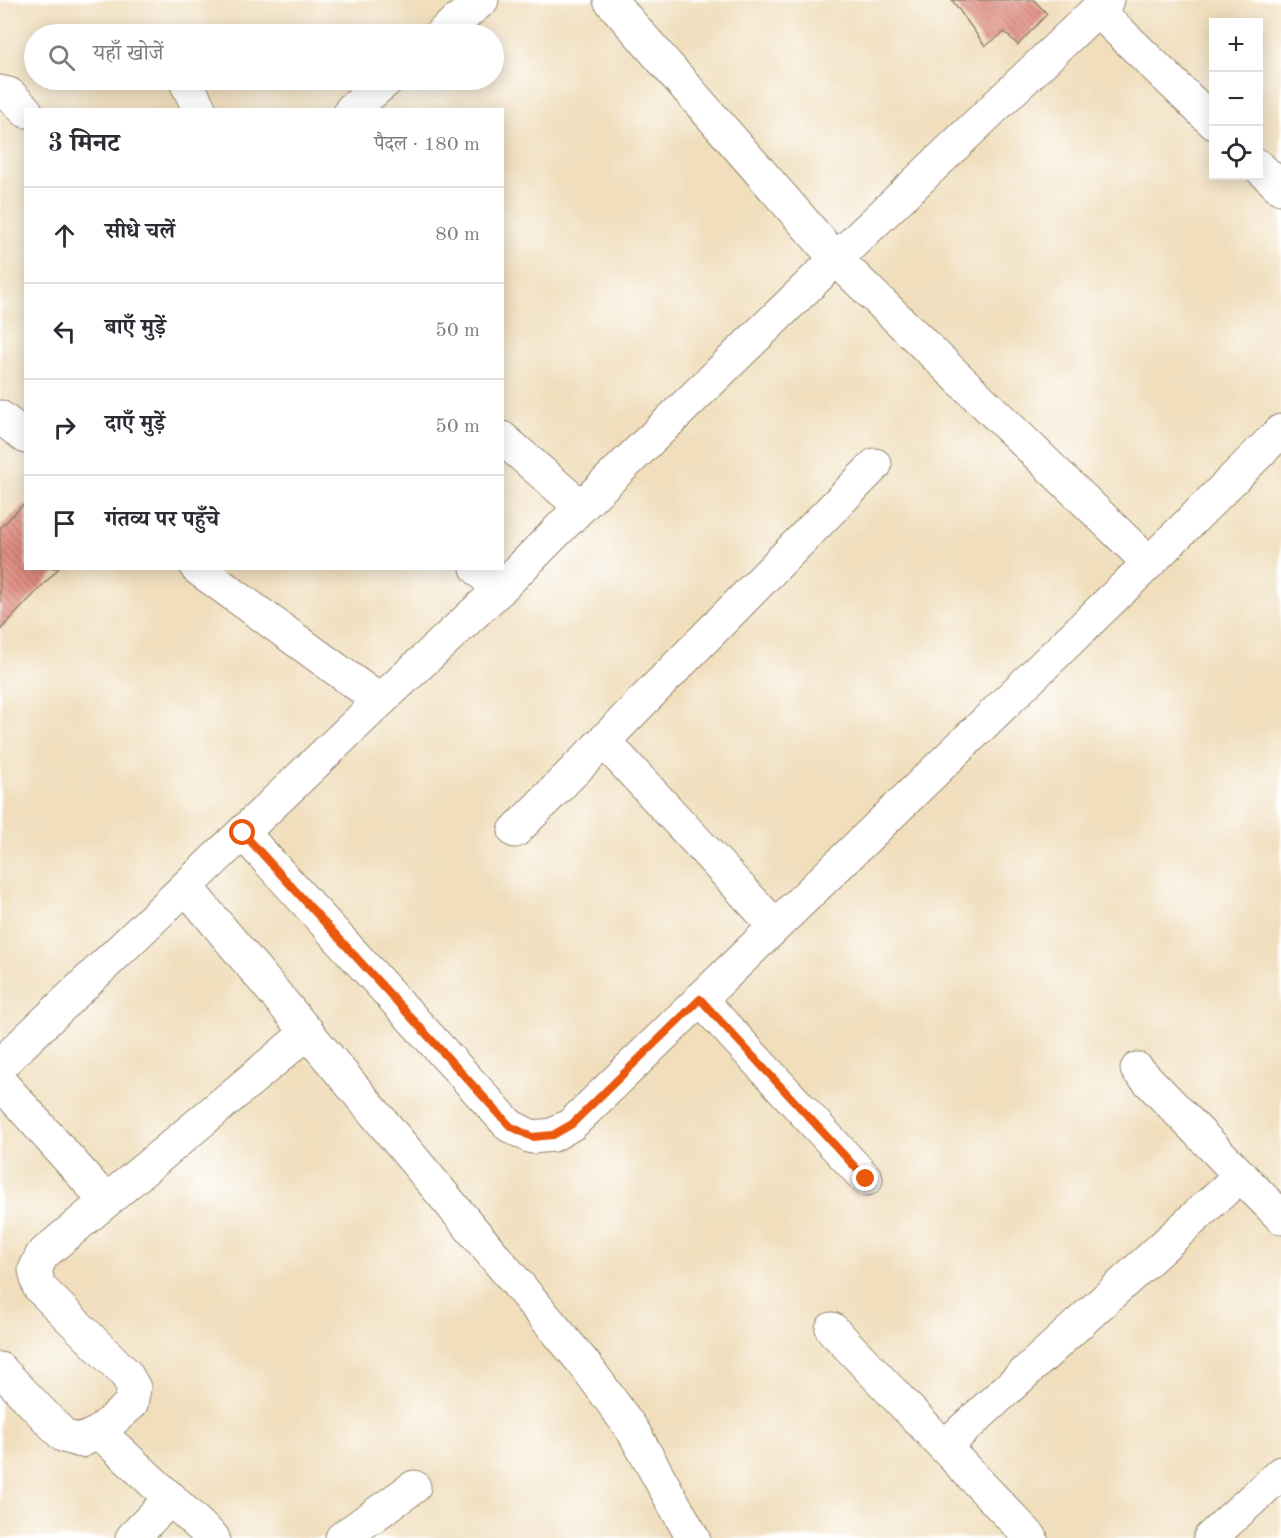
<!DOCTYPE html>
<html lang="hi">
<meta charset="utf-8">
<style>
:root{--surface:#fff;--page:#f2f2f3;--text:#2b2b33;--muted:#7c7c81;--line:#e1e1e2}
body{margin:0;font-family:"Old Standard TT","Noto Serif Devanagari",serif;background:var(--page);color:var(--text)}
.controls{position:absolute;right:18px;top:18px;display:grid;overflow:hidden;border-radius:0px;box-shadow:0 3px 15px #0003}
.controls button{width:54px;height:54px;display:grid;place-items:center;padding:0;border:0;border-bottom:2px solid var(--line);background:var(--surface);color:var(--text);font:30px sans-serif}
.stop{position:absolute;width:18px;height:18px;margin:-14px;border:4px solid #ea580c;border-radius:50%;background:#fff}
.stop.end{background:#ea580c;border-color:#fff;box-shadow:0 2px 6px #0008}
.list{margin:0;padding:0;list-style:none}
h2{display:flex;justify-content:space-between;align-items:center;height:78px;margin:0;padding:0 24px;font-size:26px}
h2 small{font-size:20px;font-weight:400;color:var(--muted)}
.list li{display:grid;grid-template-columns:39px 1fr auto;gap:18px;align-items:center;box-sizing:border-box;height:96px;padding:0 24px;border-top:2px solid var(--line)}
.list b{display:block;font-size:22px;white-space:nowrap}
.list em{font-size:20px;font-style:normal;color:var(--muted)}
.icon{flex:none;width:33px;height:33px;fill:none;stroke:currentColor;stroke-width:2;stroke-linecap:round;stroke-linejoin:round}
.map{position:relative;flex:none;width:1281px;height:1538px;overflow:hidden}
.search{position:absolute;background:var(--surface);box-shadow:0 3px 15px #0003;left:24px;top:24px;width:480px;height:66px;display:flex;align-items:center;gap:15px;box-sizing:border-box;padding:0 21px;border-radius:33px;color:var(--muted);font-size:22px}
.panel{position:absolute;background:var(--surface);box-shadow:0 3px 15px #0003;left:24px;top:108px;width:480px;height:462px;border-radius:0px}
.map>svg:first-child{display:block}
.building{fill:url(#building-back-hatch)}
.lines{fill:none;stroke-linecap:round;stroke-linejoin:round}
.minor-casing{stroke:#96846d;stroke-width:35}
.trunk-casing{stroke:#96846d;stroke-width:35}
.minor{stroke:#fff;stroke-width:33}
.trunk{stroke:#fff;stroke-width:33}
.route{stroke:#ea580c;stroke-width:8}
</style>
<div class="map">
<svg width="1281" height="1538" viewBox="0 0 1281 1538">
<defs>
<pattern id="building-back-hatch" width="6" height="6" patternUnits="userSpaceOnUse" patternTransform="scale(1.5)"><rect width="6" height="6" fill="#e18f83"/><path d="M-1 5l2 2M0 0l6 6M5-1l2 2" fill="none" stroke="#b8756b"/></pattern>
</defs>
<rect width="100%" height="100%" fill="#fff"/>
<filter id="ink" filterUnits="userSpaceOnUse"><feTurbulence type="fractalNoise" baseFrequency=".0167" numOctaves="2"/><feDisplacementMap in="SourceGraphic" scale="12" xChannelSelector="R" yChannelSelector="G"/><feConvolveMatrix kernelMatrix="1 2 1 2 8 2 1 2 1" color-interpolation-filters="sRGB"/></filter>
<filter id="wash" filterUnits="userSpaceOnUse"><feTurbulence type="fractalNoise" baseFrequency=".008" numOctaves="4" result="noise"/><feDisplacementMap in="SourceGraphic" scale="24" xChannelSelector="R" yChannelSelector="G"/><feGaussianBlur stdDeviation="1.35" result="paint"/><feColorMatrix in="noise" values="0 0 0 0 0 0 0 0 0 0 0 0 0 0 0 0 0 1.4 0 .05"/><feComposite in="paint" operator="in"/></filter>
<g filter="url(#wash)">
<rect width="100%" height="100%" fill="#f0debc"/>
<g id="blocks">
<path class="building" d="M952,0H1034L1047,14L1018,45L1005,32L985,46Z
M24,504L26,506V568H59L0,630V528Z"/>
</g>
</g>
<g filter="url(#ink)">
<use href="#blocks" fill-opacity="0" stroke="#96846d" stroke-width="1.5"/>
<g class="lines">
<g class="minor-casing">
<path id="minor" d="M610,0L836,259L1149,563
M1097,10L1214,123
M441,34L482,0
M185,80L200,110
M0,92L9,94L26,111
M351,110L387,80
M1258,166L1281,188
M0,417L26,437
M502,438L581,507
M197,568L380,701
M477,568L499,590
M604,741L775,926
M515,831L875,465
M243,833L510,1126L532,1137L553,1135L572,1124L1149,563L1281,431
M186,887L586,1366L633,1431L693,1538
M700,999L866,1179
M1137,1069L1281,1217
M0,1082L106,1201
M832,1329L1031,1538
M0,1369L64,1436L81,1441L99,1432L213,1538
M99,1432L131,1404L134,1388L126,1374L39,1287L35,1270L42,1255L308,1032
M944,1447L1241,1175
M132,1538L171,1498
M342,1538L414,1487
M1210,1538L1281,1473"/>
</g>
<g class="trunk-casing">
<path id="trunk" d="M0,1065L380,701L499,590L581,507L836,259L1107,0"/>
</g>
<use href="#minor" class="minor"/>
<use href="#trunk" class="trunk"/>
</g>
</g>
<g class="lines" filter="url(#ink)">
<path class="route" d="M243,833L510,1126L532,1137L553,1135L572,1124L700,999L866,1179"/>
</g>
</svg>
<div class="controls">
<button>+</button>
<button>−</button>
<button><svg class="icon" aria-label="locate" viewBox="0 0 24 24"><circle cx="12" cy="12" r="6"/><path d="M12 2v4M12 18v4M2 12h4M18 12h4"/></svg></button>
</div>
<div class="stop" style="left:243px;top:833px"></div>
<div class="stop end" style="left:866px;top:1179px"></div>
<div class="search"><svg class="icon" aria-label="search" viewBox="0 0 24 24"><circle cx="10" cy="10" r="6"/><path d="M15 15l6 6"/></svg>यहाँ खोजें</div>
<section class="panel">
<h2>3 मिनट<small>पैदल · 180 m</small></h2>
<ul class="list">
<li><svg class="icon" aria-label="ahead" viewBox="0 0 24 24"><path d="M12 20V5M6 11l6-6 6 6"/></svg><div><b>सीधे चलें</b></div><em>80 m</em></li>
<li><svg class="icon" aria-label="left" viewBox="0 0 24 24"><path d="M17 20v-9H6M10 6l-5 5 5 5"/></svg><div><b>बाएँ मुड़ें</b></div><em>50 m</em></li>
<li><svg class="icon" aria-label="right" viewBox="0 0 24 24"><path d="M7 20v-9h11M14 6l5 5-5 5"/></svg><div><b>दाएँ मुड़ें</b></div><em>50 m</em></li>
<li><svg class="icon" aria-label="arrive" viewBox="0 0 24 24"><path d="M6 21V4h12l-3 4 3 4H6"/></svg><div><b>गंतव्य पर पहुँचे</b></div></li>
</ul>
</section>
</div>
